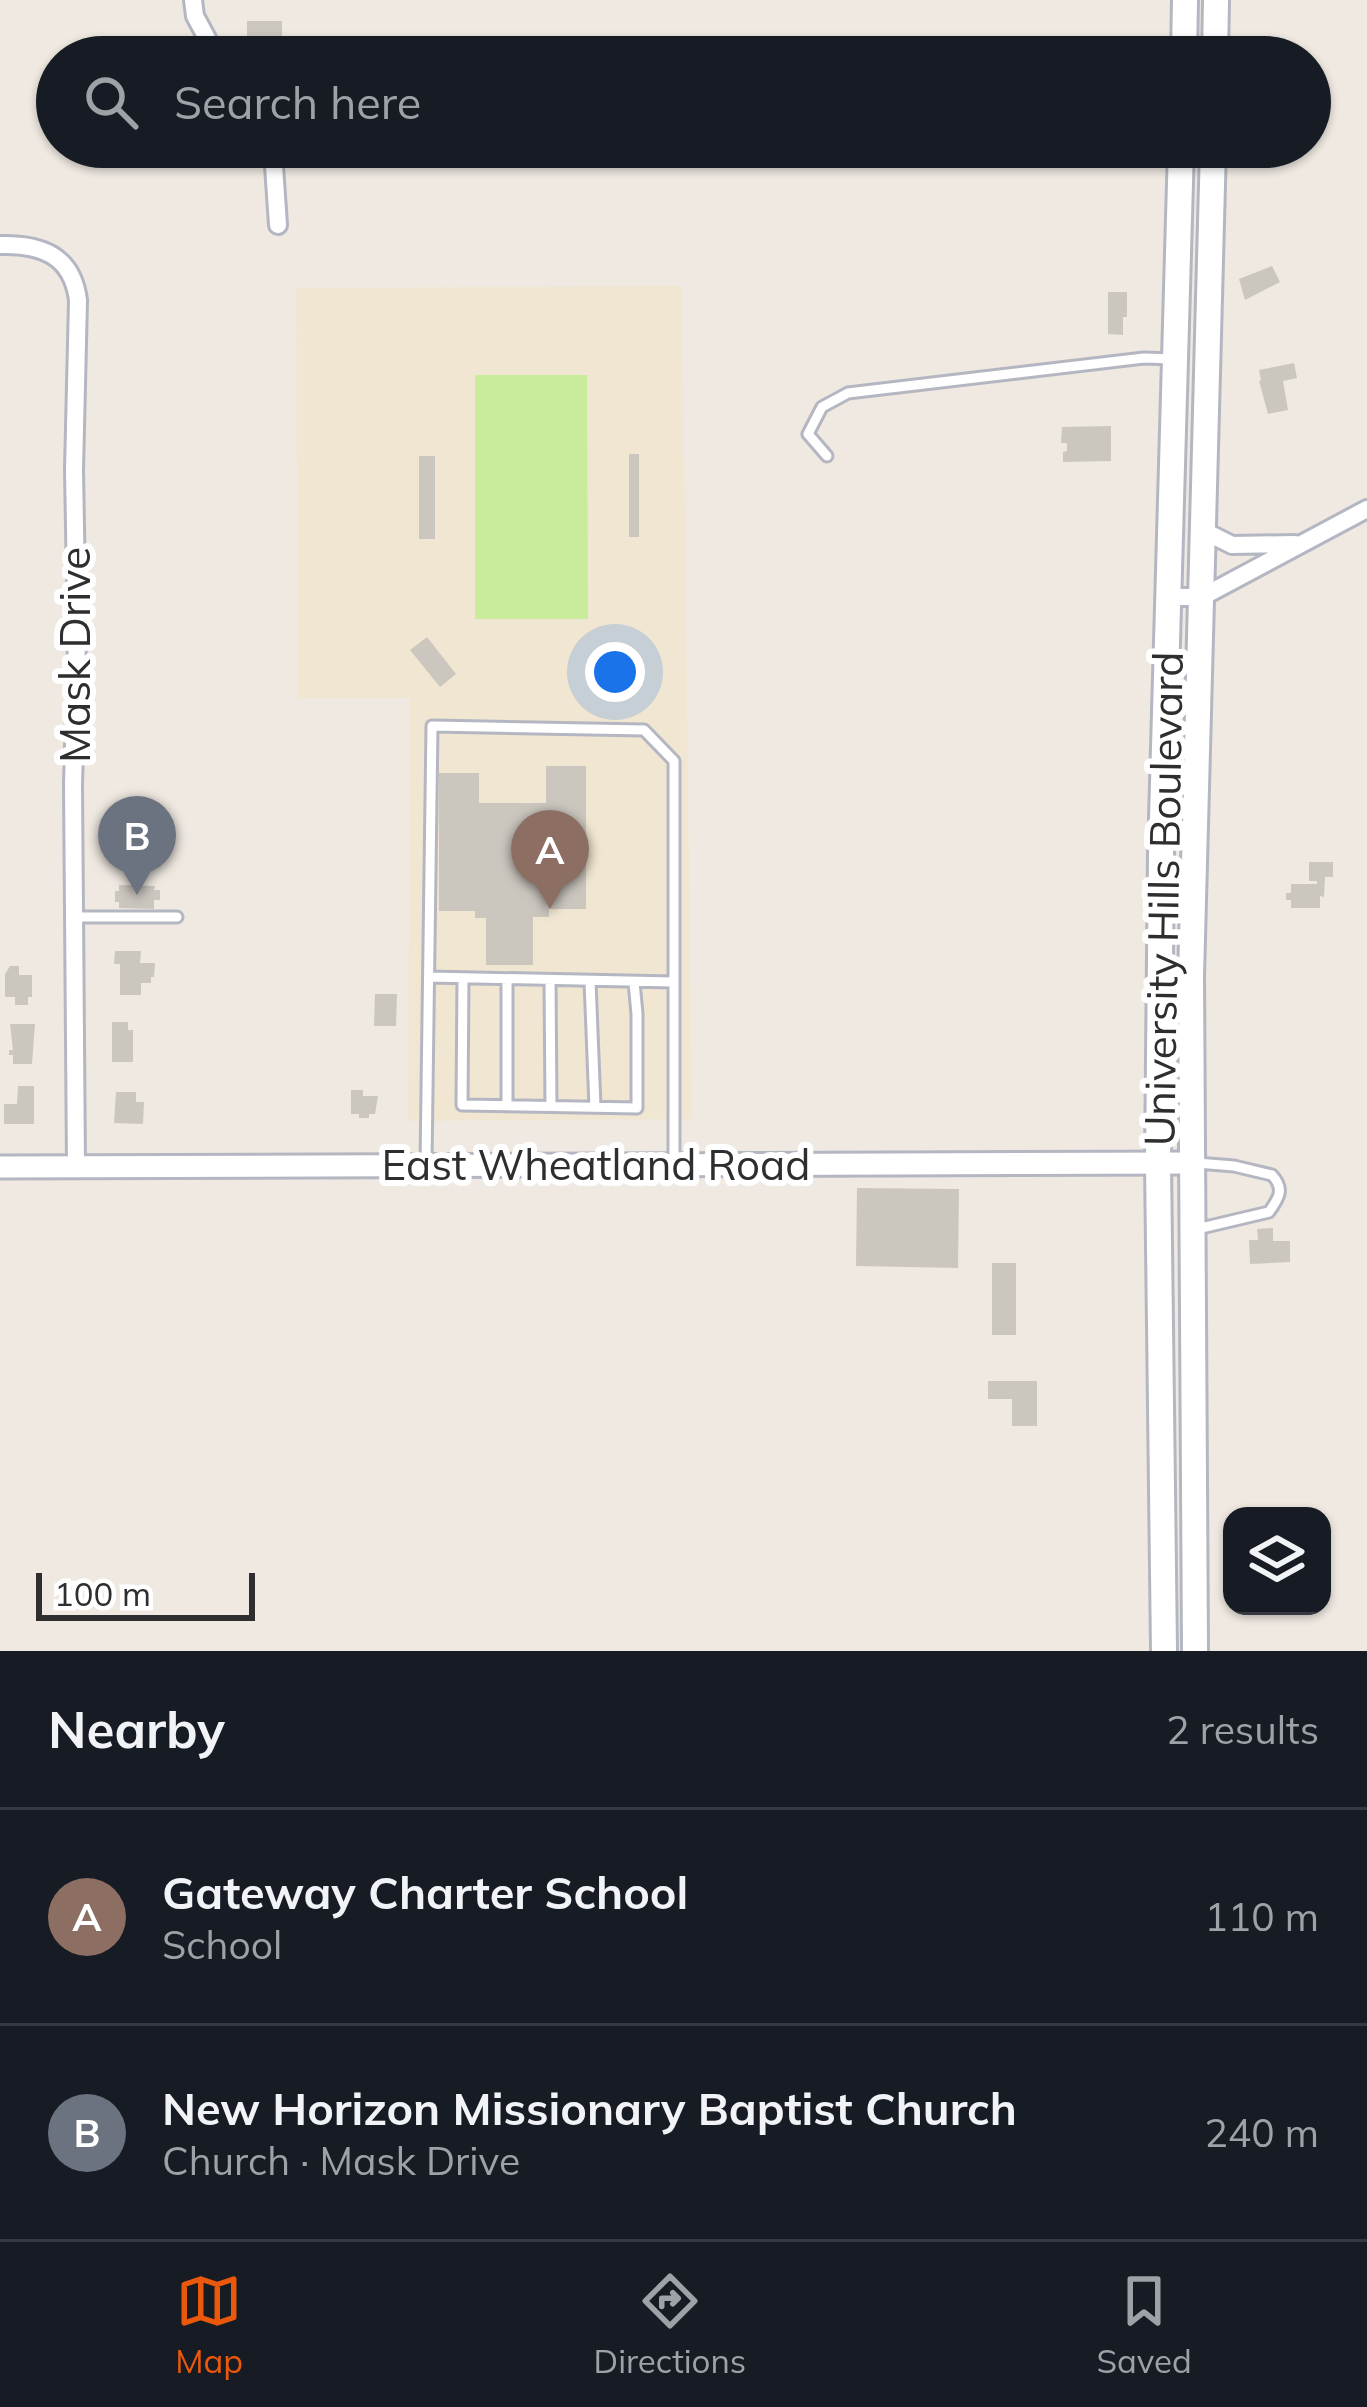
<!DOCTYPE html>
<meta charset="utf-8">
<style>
:root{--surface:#171b24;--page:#242831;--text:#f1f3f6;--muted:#9ea1a6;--line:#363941;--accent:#ea580c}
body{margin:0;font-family:Mulish,sans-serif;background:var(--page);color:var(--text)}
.controls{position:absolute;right:36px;bottom:36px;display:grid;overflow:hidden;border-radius:24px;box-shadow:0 3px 9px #0004}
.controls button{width:108px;height:108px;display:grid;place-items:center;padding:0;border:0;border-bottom:3px solid var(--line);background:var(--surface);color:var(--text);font:60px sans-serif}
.scale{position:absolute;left:36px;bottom:30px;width:219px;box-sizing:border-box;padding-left:12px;border:6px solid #2e2e2e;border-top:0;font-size:33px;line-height:42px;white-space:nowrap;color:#2e2e2e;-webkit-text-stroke:9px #fff;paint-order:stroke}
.you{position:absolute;left:615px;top:672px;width:42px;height:42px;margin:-30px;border:9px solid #fff;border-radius:50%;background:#1a73e8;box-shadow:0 0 0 18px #1a73e833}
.badge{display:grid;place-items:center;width:78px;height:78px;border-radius:50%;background:var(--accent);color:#fff;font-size:39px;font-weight:700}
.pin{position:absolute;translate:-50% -99px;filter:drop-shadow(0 3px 6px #0008)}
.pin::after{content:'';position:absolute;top:63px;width:42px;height:36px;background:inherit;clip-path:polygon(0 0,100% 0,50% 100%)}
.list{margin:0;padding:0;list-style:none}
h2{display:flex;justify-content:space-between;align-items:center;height:156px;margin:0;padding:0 48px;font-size:51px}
h2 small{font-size:39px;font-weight:400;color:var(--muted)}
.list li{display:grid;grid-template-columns:78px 1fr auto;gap:36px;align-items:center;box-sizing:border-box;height:216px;padding:0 48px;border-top:3px solid var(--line)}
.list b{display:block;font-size:45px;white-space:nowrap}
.list p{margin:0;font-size:39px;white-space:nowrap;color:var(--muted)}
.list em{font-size:39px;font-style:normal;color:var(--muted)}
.icon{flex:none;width:66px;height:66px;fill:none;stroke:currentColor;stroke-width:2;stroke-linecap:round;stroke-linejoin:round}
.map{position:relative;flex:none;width:1367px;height:1651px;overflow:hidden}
.search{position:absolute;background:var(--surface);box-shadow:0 3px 9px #0004;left:36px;right:36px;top:36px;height:132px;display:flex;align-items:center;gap:30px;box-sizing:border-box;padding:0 42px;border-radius:66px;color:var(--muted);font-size:45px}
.sheet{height:588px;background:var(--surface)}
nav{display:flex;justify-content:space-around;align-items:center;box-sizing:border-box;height:168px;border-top:3px solid var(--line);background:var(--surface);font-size:33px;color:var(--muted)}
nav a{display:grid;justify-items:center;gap:6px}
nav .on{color:var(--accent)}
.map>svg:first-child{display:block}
.education{fill:#f0e6d1}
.pitch{fill:#c9ec9a}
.building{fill:#cbc7bf}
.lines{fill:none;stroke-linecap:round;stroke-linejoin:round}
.service-casing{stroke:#b4b7c1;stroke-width:15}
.minor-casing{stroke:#b4b7c1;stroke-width:22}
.tertiary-casing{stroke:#b4b7c1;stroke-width:27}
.secondary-casing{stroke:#b4b7c1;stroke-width:30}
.service{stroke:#fff;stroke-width:9}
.minor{stroke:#fff;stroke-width:16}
.tertiary{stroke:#fff;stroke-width:21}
.secondary{stroke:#fff;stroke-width:24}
.labels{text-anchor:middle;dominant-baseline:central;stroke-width:12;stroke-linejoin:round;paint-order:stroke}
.street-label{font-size:42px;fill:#2e2e2e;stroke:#fff}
</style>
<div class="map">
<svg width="1367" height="1651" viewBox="0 0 1367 1651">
<rect width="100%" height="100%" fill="#efe9e1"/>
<path class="education" d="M682,286L692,1119L408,1121L410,698H298L296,288Z"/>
<path class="pitch" d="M475,375H587L588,619H475Z"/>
<path class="building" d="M247,21H282V46H272V49L247,50V39L253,37H247Z
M1272,266L1280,282L1245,300L1239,279Z
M1108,292H1127V317H1123V335L1108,334Z
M1294,363L1297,378L1283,381L1288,410L1268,414L1259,381L1261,380L1259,370Z
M1111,426V461L1063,462V452L1067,451V443H1061L1062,427Z
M629,454H639V537H629Z
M419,456H435V539H419Z
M427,637L456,674L440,687L410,650Z
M546,766H586V909H549V917H533V965H486V918H475V911H439V773H479V803H546Z
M1309,862H1333V877H1325L1324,897L1320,896V908H1291V900H1286V893H1291V884H1317V881H1309Z
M119,885L155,886L154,890H160V900H154V909L119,908V902H115V891H119Z
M115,951H141L140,963H155L154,977H151V983H141V995H120V964H114Z
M10,966H19V975H32V997H28V1005H15V997H5V974Z
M375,994H397L396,1026H374Z
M112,1022H128V1030H133V1062H112Z
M10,1024H35L32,1064H13V1055H9V1050H13Z
M18,1086H34V1124H4V1104H17Z
M351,1090H363V1096H378L375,1114H369V1118H359V1114H351Z
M116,1092H136V1102H144L143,1124L114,1123Z
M857,1188L959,1189L958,1268L856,1266Z
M1273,1228V1241H1290V1262L1250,1264L1249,1240H1258L1257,1229Z
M992,1263H1016V1335H992Z
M988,1381H1037V1426H1012V1399H988Z"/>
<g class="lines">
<g class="service-casing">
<path id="service" d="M827,456L808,434L822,407L848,393L1144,358L1173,359
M73,917H177
M429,977L674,982
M463,978L462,1105L637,1108V1014L634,982
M507,979V1105
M550,980L551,1106
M590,981L595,1107
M1197,1163L1234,1166L1272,1175C1285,1189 1279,1198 1269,1212L1197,1229
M426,1164L432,726L644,730L674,761V1164"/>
</g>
<g class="minor-casing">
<path id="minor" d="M193,0L195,16L217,57
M267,147L274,166L278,225
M0,245C41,244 72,255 78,300L74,470L77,640L73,785L76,1167
M1202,530L1232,545L1295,544
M1169,597H1202L1367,509"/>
</g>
<g class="tertiary-casing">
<path id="tertiary" d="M0,1167L1192,1163"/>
</g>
<g class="secondary-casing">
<path id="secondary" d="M1184,57L1185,0
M1215,57L1216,0
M1164,1651L1158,1163L1161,854L1181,147
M1195,1651L1191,976L1213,147"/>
</g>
<use href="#service" class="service"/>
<use href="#minor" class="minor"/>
<use href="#tertiary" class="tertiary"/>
<use href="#secondary" class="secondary"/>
</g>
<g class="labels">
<g class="street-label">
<text transform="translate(74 655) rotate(-90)">Mask Drive</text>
<text transform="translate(1163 899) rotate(-89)">University Hills Boulevard</text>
<text x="596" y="1164">East Wheatland Road</text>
</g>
</g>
</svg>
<div class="controls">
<button><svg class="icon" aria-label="layers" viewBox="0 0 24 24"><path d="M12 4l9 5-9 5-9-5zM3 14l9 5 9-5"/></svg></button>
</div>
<div class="scale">100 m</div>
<div class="you"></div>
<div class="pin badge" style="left:550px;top:909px;background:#8d6e63">A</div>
<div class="pin badge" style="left:137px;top:895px;background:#6b7280">B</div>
<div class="search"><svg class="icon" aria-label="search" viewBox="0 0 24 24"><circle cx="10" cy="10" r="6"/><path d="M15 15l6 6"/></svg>Search here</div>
</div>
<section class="sheet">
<h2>Nearby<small>2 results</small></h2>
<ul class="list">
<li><span class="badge" style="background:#8d6e63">A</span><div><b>Gateway Charter School</b><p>School</p></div><em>110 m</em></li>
<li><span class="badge" style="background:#6b7280">B</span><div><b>New Horizon Missionary Baptist Church</b><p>Church · Mask Drive</p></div><em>240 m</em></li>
</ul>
</section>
<nav>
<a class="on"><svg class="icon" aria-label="map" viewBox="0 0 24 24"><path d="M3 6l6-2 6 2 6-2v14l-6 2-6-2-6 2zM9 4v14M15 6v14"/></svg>Map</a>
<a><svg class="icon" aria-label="directions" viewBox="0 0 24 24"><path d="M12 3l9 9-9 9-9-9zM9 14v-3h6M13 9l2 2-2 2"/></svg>Directions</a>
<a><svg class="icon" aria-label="saved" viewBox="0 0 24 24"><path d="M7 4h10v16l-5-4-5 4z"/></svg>Saved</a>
</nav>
